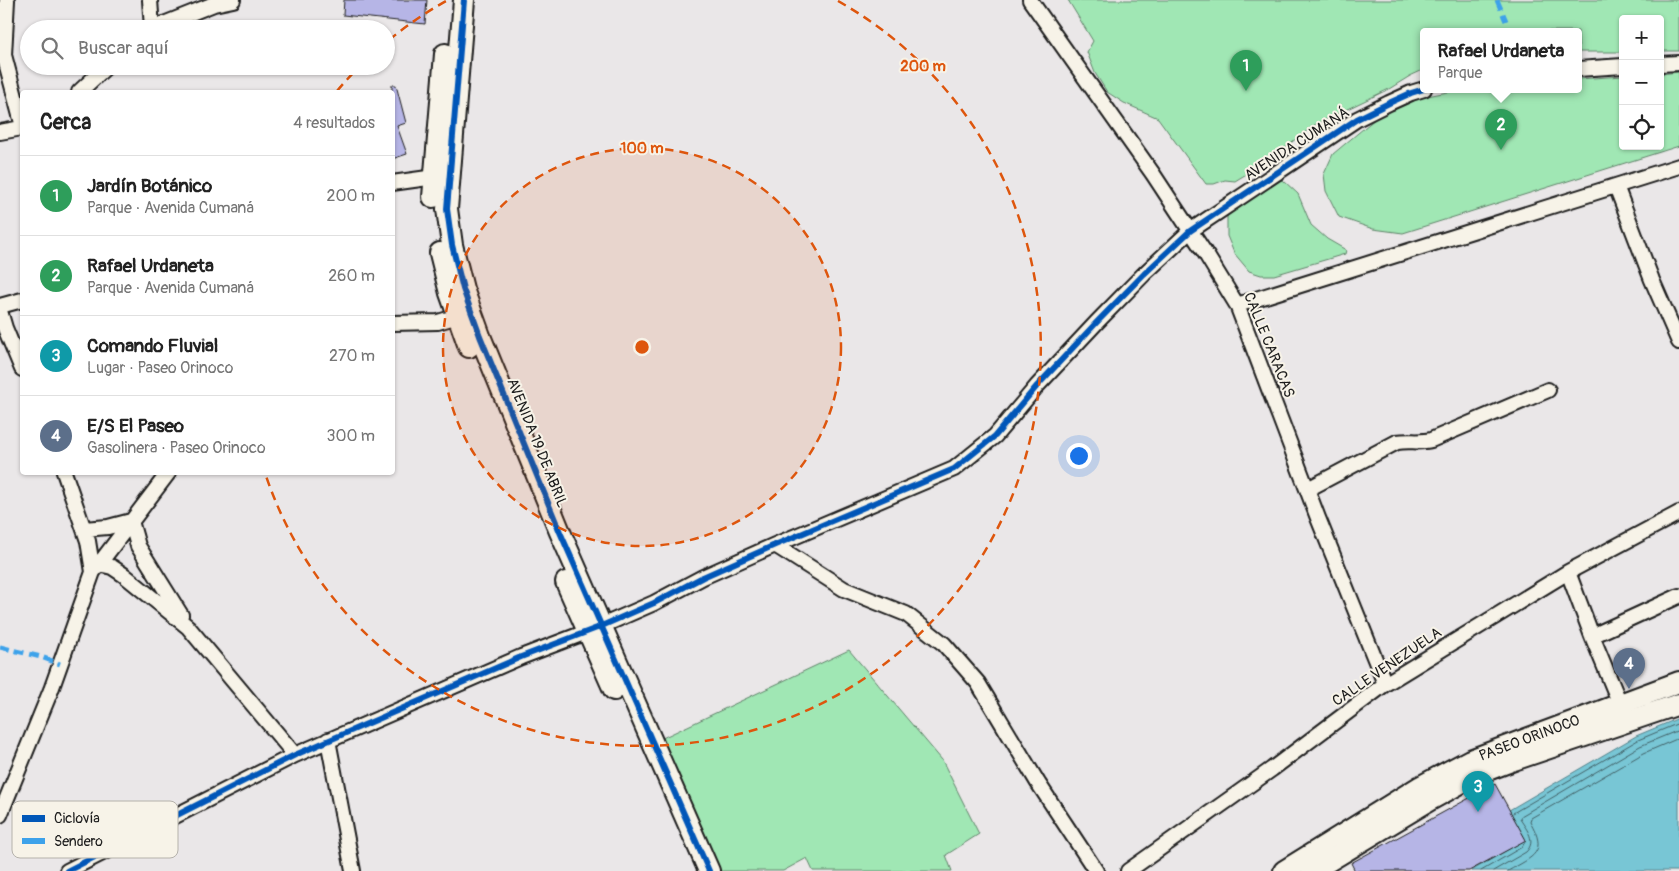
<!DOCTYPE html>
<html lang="es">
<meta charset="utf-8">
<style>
:root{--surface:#fff;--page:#f6f6f6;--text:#222;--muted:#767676;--line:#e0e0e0;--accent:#1c1c1c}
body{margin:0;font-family:Pangolin,sans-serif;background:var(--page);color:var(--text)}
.controls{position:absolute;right:15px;top:15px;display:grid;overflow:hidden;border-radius:5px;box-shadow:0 1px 4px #0004}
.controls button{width:45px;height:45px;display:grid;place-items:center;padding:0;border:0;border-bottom:1px solid var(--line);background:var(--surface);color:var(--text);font:25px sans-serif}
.you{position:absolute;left:1078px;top:455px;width:18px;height:18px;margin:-12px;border:4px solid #fff;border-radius:50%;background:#1a73e8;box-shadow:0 0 0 8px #1a73e833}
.badge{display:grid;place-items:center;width:32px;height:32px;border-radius:50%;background:var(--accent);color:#fff;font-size:16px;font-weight:700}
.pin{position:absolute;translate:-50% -41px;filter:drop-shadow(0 1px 2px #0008)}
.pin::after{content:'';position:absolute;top:26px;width:18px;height:15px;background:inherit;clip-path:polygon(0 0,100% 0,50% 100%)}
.popup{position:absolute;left:1420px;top:28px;width:162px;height:65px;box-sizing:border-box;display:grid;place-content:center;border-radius:5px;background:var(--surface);filter:drop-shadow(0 1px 4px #0005);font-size:16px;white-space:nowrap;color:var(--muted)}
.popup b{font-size:19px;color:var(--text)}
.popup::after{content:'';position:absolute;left:50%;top:100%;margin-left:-10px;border:10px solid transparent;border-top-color:var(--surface)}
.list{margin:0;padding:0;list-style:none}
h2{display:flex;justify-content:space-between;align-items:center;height:65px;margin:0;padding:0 20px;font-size:21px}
h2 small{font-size:16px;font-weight:400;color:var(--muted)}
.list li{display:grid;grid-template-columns:32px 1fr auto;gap:15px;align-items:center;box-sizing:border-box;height:80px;padding:0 20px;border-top:1px solid var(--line)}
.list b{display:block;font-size:19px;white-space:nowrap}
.list p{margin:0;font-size:16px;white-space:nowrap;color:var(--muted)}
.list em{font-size:16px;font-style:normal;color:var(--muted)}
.icon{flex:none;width:28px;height:28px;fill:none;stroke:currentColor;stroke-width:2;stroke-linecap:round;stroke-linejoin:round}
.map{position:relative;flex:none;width:1679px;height:871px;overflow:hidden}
.search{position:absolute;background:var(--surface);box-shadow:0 1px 4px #0004;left:20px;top:20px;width:375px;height:55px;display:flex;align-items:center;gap:12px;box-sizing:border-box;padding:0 18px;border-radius:28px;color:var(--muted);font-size:19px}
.panel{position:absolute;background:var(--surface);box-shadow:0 1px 4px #0004;left:20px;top:90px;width:375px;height:385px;border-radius:5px}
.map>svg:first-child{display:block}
.green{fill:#a0e7b4;stroke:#5e8268}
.water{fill:#78c6d5;stroke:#53828b}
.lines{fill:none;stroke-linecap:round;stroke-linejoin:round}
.shore{stroke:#416066;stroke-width:1}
.building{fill:#b6b5e6;stroke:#1c1c1c}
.street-casing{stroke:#1c1c1c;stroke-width:18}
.secondary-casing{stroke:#1c1c1c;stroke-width:24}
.street{stroke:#f7f3e8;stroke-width:14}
.secondary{stroke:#f7f3e8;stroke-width:20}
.quiet{stroke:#3da2ea;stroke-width:5;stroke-dasharray:10 5;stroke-linecap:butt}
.cycleway-casing{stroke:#f7f3e8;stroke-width:9}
.cycleway{stroke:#0057b8;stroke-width:6}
.ring{fill:none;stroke:#de560d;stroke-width:2.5;stroke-dasharray:9 6}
.labels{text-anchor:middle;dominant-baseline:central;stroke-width:4;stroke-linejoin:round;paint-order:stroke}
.street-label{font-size:15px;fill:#1c1c1c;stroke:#f7f3e8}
.key{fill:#f7f3e8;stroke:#b5b2ab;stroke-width:1}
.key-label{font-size:14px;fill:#1c1c1c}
.centre{fill:#de560d;stroke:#f7f3e8;stroke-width:2.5}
.ring-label{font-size:15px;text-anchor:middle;font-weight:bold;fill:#de560d;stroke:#f7f3e8;stroke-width:4;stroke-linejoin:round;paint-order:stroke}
</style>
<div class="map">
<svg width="1679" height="871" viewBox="0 0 1679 871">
<rect width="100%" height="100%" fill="#eae7e8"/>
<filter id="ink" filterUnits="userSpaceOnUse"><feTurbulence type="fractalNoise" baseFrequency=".02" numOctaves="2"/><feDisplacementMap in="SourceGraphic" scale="10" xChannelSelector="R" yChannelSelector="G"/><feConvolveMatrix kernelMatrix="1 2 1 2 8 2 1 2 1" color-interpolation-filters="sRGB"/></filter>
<g filter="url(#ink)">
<path class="green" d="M1068,0H1679V51H1660V19H1623V52H1579L1578,31H1424L1423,70L1410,76L1389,89L1316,124L1261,165L1235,181L1225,180L1214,184H1206L1158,118L1124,103L1107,92L1095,73L1087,52L1093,41Z
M1679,72V146L1403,233L1373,229L1339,217L1326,191L1324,174L1333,154L1382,113L1422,97L1463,89H1578L1579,79L1623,76V146H1660V74Z
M1269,177L1284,181L1298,194L1311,225L1327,239L1346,250L1345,254L1274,275H1261L1249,271L1234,253L1227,236V209Z
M849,650L942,760L979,834L946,855L952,871H813L807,858L783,871H713L656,741Z"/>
<path class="water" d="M1679,718V871H1471L1521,842L1504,813L1636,736Z"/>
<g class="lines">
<path class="shore" d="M1513,813L1638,740L1679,723
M1481,871L1522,847L1525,842
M1493,871L1526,852C1537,841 1527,830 1520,819L1521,816L1640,746L1679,730
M1508,871C1534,856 1548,853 1530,821L1531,818L1644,753L1679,738"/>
</g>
<path class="building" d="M344,0H427L425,24L343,15Z
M392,85H396L406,123L397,126L407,154L392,159Z
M1495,784L1526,840L1469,871H1355L1351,863Z"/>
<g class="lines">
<g class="street-casing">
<path id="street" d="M7,0L4,55L22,123
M150,0L152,28
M1030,0L1153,174L1207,256L1237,305L1318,518L1385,684
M151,29L214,4L233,0
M1660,64L1679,63
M1578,69L1623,66
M79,92L107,66
M0,132L22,128
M392,183L435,177
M1616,186L1652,280L1679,342
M1237,305L1679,166
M0,306L22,300
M0,311L5,328L22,369
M392,323L438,322L458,316
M64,472L88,541L93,572
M1308,489L1397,442C1409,440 1420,443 1431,440L1548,390
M84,529L108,527L131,521L138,546L181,615
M775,545L844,589L906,614L944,644L978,683L1038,783L1096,871
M99,564L112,567L124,575L188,627L295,755
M1568,572L1592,636L1623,711
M1592,636L1679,596
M328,740L353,871
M0,815L51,690L93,572L169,472
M67,871L295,755L521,657L597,628L654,603L703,577L775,545L954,469L995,436L1037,386L1097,322L1144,274L1190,231L1357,119L1389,103L1411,93L1424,89
M1128,871L1272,769L1385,684L1568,572L1679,513"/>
</g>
<g class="secondary-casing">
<g id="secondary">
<path d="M464,0L447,209L452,245L463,289L480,336L560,532L709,871"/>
<path d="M433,197L445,54"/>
<path d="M440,253L450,293L469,347"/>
<path d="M566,582L614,690"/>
<path id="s1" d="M1284,871L1421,786L1470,760L1679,682"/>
<path d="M1312,871L1430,800L1477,774L1514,760L1679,704"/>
</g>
</g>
<use href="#street" class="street"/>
<use href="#secondary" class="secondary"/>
<path class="quiet" d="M1497,0L1506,21
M0,647L41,657L60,664"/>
<g class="cycleway-casing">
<path id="cycleway" d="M464,0L447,209L452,245L463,289L480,336L560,532L709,871
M67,871L295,755L521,657L597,628L654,603L703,577L775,545L954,469L995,436L1037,386L1097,322L1144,274L1190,231L1357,119L1389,103L1411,93L1424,89"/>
</g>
<use href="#cycleway" class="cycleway"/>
</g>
</g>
<circle cx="642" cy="347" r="199" fill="#de560d" fill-opacity=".12"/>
<g class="ring">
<circle cx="642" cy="347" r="199"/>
<path d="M337 91A398 398 0 0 1 358 68M389 40A398 398 0 0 1 446 1M838 1A398 398 0 1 1 265 473"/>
</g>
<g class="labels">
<g class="street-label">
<text transform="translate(1297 144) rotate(-33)">AVENIDA CUMANÁ</text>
<text transform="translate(1269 345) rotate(68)">CALLE CARACAS</text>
<text transform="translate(537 443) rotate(68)">AVENIDA 19 DE ABRIL</text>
<text transform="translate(1387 667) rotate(-34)">CALLE VENEZUELA</text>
<text stroke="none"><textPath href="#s1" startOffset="280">PASEO ORINOCO</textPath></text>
</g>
</g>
<rect x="12" y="801" width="166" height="57" rx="8" class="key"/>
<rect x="22" y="815" width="23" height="7" fill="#0057b8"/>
<rect x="22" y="838" width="23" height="6" fill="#3da2ea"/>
<g class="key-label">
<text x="54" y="823">Ciclovía</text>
<text x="54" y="846">Sendero</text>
</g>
<circle cx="642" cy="347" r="8" class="centre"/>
<g class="ring-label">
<text x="923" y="71">200 m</text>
<text x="642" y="153">100 m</text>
</g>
</svg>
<div class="controls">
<button>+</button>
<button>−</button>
<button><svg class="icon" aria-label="locate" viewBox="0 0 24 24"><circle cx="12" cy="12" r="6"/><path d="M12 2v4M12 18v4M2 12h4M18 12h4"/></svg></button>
</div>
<div class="you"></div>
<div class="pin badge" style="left:1246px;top:91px;background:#2e9e5b">1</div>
<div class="pin badge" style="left:1501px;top:150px;background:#2e9e5b">2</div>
<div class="popup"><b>Rafael Urdaneta</b>Parque</div>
<div class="pin badge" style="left:1478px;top:812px;background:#0f9aa8">3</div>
<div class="pin badge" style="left:1629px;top:689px;background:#5c6f8a">4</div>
<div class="search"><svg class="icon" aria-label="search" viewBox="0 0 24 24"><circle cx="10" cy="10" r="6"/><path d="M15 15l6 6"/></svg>Buscar aquí</div>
<section class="panel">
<h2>Cerca<small>4 resultados</small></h2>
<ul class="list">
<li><span class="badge" style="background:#2e9e5b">1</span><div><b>Jardín Botánico</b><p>Parque · Avenida Cumaná</p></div><em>200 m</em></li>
<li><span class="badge" style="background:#2e9e5b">2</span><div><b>Rafael Urdaneta</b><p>Parque · Avenida Cumaná</p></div><em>260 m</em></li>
<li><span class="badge" style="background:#0f9aa8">3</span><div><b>Comando Fluvial</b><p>Lugar · Paseo Orinoco</p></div><em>270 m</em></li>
<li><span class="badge" style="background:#5c6f8a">4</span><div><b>E/S El Paseo</b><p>Gasolinera · Paseo Orinoco</p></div><em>300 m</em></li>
</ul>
</section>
</div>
